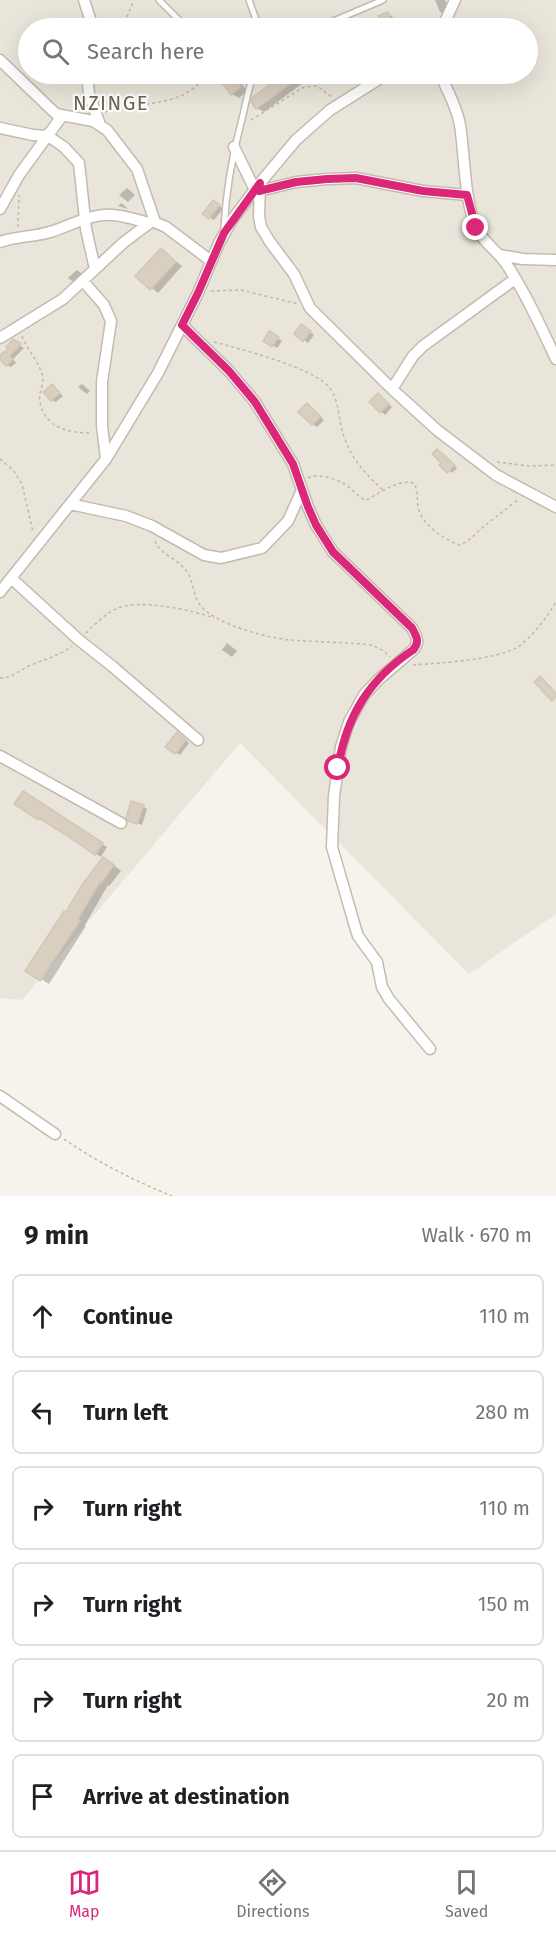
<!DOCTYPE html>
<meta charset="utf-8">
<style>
:root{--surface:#fff;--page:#f2f2f2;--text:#202124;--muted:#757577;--line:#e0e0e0;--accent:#db2777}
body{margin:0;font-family:"Fira Sans",sans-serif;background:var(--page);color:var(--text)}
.stop{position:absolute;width:18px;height:18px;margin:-14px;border:4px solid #db2777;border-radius:50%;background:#fff}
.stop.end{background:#db2777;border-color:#fff;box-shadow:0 2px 6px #0008}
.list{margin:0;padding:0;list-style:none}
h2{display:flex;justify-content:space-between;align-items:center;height:78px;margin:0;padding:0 24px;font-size:26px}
h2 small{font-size:20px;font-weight:400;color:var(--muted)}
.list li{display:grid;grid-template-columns:39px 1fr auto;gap:18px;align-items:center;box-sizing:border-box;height:84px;margin:0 12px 12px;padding:0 12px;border:2px solid var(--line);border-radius:9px}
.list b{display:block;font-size:22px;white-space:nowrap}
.list em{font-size:20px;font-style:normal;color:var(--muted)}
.icon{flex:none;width:33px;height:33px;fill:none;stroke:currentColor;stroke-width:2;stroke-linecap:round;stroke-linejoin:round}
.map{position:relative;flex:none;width:556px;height:1196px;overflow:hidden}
.search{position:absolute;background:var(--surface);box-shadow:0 6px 24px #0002;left:18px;right:18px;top:18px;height:66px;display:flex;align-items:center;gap:15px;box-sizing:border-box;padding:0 21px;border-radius:33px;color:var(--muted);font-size:22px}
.sheet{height:654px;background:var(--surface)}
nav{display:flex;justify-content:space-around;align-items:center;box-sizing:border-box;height:84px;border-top:2px solid var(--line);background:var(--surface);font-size:16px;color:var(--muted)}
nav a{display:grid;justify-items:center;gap:3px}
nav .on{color:var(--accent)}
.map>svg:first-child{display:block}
.residential{fill:#eae5da;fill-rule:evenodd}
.shadow{fill:#0003}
.building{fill:#d8cfc1;stroke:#d3c7b4;stroke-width:1.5}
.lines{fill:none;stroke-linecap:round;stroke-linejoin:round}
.lane-casing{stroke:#c2bbae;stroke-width:8}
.street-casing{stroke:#c2bbae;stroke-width:13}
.path{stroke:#c4b79f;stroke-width:1.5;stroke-dasharray:3 3;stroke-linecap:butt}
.lane{stroke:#fff;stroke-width:5}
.street{stroke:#fff;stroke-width:10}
.route{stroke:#db2777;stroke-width:8}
.labels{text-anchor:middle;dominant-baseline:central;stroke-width:4.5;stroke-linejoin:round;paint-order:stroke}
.quarter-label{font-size:20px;letter-spacing:1.5px;fill:#6e6250;stroke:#fff}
</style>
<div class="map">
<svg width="556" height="1196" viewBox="0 0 556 1196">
<rect width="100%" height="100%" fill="#f6f3ec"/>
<path class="residential" d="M0,0H556V914L469,974L240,743L22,1000L0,998ZM28,28H528V74H28Z"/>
<path class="shadow" d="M435,0H445L448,7L444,14L440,12Z
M387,14L392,16L397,28H385L380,17Z
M217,74H234L247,91L239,98L232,94Z
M286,74H309L311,77L264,112L257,108L252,102L253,99Z
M127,188L135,195L128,202L119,195Z
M121,203L123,204L128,209L118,206Z
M218,204L223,209L214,220L210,218Z
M161,250L182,266L158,293L137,276Z
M77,270L84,275L75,283L68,278Z
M306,328L314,335L308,343L296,334Z
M270,333L282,341L277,348L265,340Z
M13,341L24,348L13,359L16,363L11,367L7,365Z
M82,384L90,391L87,394L78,387Z
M52,386L63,396L56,402L52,400Z
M378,395L392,407L385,415L371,402Z
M307,405L324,420L317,427L313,424Z
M440,453L457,468L452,473L443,463Z
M227,643L237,651L232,657L222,650Z
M181,736L189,743L180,755L167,746Z
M23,793L107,847L101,857L16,804Z
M143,806L147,809L142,825L134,822Z
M111,863L121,871L109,886L108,885L85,925L86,926L49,984L27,970L67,914Z"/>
<path class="building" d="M388,12L394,28H383L378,16Z
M215,74H231L241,87L231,95Z
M284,74H304L256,109L251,102L252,98Z
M213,200L220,205L209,219L202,214Z
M161,248L176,262L150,290L135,276Z
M301,324L311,331L303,342L294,334Z
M269,331L279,337L272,347L263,341Z
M13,339L21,344L10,356L13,360L6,366L0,359V355L8,349L6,347Z
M52,384L60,393L51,401L43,392Z
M378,393L389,404L380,413L369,402Z
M307,403L321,417L312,425L298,412Z
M437,449L455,465L447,473L439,465L441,463L432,454Z
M540,676L556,693V697L552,701L534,682Z
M177,732L186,740L175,754L165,747Z
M23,791L103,843L95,855L66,835L39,818L38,820L14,804Z
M131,801L144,805L137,824L128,821L126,818Z
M103,857L114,865L101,883L100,882L78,919L80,921L40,981L25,971L64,911L66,912L82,885Z"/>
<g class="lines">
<g class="lane-casing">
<path id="lane" d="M159,0L187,28
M249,0L259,28
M317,28L383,0
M224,228C226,193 231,161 240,127C245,109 247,91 254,74"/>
</g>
<g class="street-casing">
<path id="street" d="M84,0L93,28
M442,28L455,0
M0,60L56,114L93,121L107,130L137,169L155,222
M87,74L89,94L100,125
M440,74C447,90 457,107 460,125C465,159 464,194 475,226C482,242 498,251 507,265C526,294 541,327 556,359
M0,128L33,135L48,136L64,147L79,163L86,229L95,269
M234,147L255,190
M260,184L259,216L261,227L270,242L294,274L310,308L392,389L437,430L496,475L556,507
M259,191L296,182L327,179L356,178L423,191L467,195
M0,209L19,175L62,116
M0,242C16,236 34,237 50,232C70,226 91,213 113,215C125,216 137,220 149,223
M500,255L523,259L556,260
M83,281L104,305L111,321L102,382V426L106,459
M182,325L229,371L255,402L293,464L308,507L316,525L333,552L412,628C417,637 420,642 413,650L378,680L364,695L349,722L341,747L334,796L332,847L356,930L358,936L377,962L382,987L389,999L430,1049
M0,338L63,299L123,243L152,221L166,227L211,261
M392,389L413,356L423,346L515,279
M70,504L126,516L152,526L204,555L221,558L262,548L288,521L302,490
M11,578L79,640L112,666L198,740
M0,592L106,459L158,373L198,293L219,243L232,220L260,183L296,140L330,110L387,74
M0,756L121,823
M0,1096L55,1134"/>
</g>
<path class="path" d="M194,25L205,28
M123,27L145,20L166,19
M122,28L134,0
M105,112C133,102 167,107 191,90C198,85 203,79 209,74
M251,120L304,87L317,86L332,97
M18,227L19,195
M211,291L241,290L298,304
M22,336C27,350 38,360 42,374C45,384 38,393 40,402C45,429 70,433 92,433
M214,342C240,349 312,367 329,387C339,400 338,415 342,430C349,456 364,473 383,490
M0,459L13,470L22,484L33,532
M497,462L529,466L556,465
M308,478C318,472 341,480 350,488C356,493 359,498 366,500C381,493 397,479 414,483C418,491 417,498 418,507C421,524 444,540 460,545L468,541L483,527L519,499
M155,541C160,555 179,559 187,572C194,582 193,597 201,606C215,624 267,638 290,640C317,642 344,642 372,645L384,651L390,657
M86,633C95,624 105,614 116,609C137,598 192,610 214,618
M413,665C440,663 495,660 518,647C529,640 551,613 556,601
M0,678C12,679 21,669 31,665C46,659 59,656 72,646
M64,1139C97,1162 135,1181 172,1196"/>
<use href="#lane" class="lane"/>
<use href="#street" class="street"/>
</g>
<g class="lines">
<path class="route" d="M338,768C346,717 369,679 413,650C420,642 417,637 412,628L333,552L316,525L308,507L293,464L255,402L229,371L182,325L198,293L224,233L260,183L259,191L296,182L327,179L356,178L423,191L467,195L476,228"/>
</g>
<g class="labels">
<g class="quarter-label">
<text x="111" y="103">NZINGE</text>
</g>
</g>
</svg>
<div class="stop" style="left:338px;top:768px"></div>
<div class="stop end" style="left:476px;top:228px"></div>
<div class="search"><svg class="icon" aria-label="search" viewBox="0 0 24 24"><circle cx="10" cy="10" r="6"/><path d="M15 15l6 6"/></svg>Search here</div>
</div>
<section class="sheet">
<h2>9 min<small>Walk · 670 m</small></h2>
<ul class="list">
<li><svg class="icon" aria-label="ahead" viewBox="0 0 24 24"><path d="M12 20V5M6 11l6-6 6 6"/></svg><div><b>Continue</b></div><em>110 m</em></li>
<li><svg class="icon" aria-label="left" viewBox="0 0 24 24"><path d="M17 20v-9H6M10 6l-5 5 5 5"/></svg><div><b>Turn left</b></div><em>280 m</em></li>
<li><svg class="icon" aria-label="right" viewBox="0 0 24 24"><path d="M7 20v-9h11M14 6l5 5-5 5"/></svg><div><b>Turn right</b></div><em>110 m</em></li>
<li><svg class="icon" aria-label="right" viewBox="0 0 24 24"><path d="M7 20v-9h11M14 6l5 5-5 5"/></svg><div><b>Turn right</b></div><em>150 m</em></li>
<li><svg class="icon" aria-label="right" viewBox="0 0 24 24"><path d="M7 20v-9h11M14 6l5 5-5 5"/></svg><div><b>Turn right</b></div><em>20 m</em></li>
<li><svg class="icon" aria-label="arrive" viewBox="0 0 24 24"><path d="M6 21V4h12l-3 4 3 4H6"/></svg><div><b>Arrive at destination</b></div></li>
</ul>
</section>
<nav>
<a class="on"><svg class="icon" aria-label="map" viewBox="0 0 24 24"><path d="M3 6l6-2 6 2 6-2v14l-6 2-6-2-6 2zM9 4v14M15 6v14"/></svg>Map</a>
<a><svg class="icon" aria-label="directions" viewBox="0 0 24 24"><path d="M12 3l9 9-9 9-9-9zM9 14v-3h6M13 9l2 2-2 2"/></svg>Directions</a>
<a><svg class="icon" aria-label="saved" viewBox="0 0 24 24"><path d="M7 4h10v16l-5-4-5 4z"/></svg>Saved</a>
</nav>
